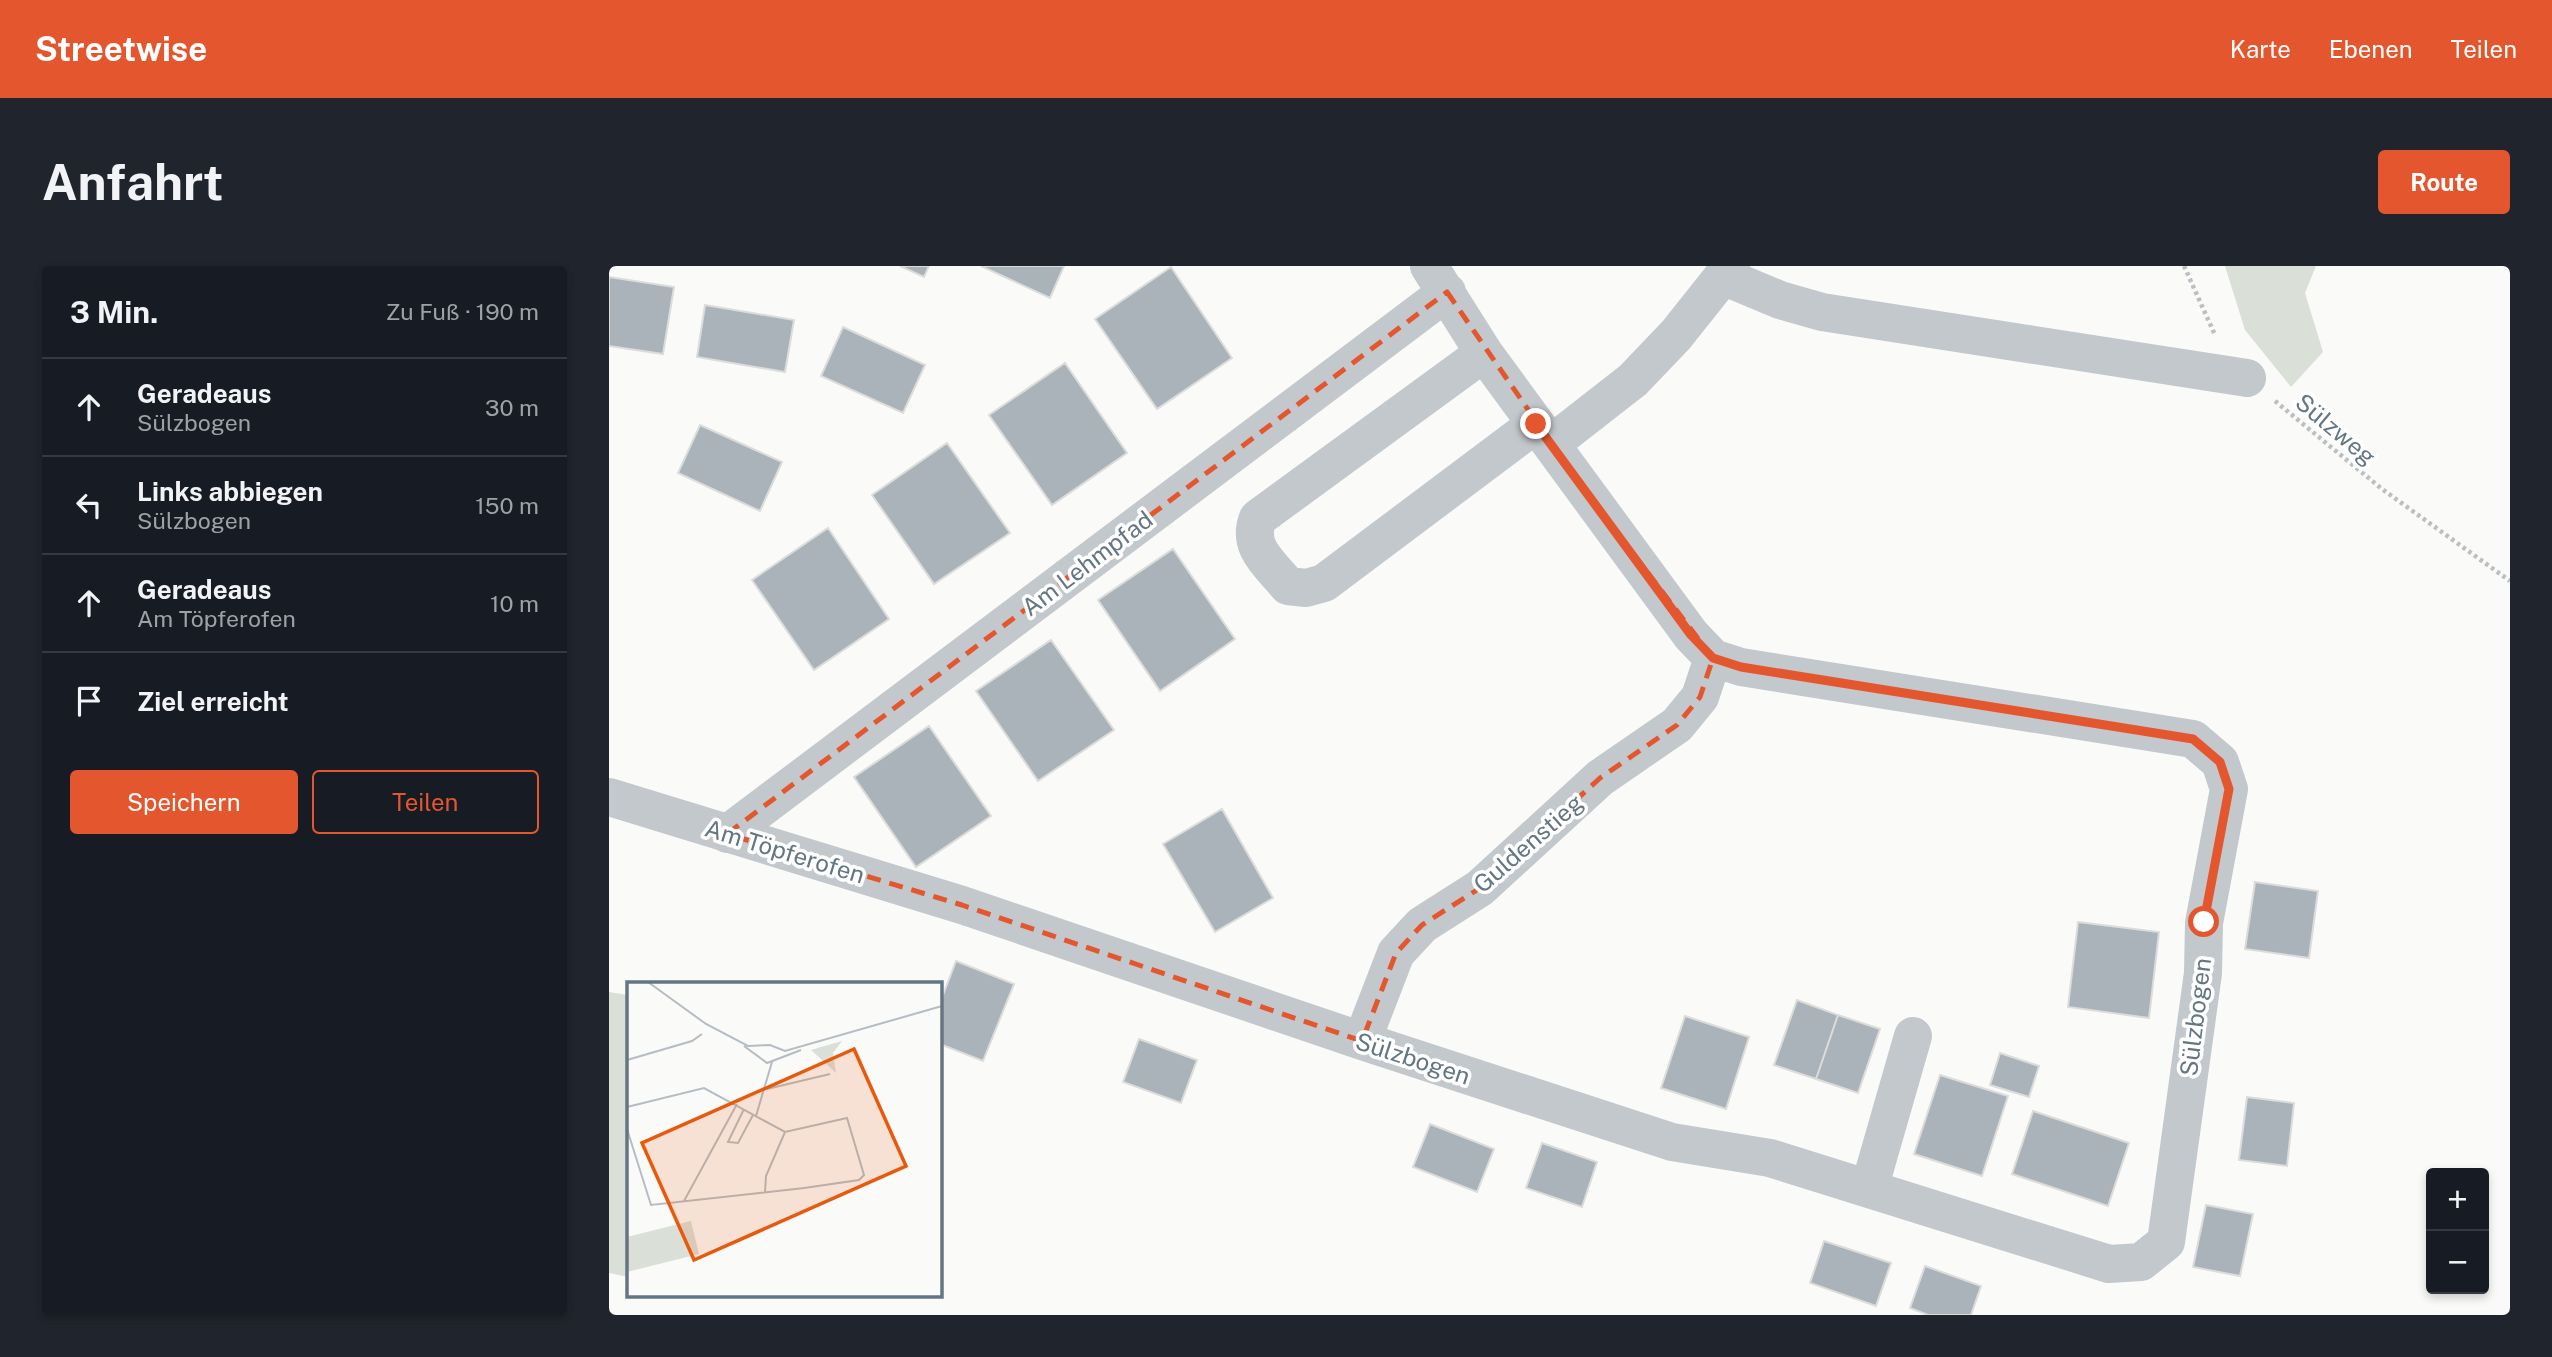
<!DOCTYPE html>
<html lang="de">
<meta charset="utf-8">
<style>
:root{--surface:#171b24;--page:#20242c;--text:#f1f3f6;--muted:#9ea1a6;--line:#363941;--accent:#e4572e}
body{margin:0;font-family:"Public Sans",sans-serif;background:var(--page);color:var(--text)}
.controls{position:absolute;right:21px;bottom:21px;display:grid;overflow:hidden;border-radius:7px;box-shadow:0 4px 10px #0003}
.controls button{width:63px;height:63px;display:grid;place-items:center;padding:0;border:0;border-bottom:2px solid var(--line);background:var(--surface);color:var(--text);font:35px sans-serif}
.stop{position:absolute;width:21px;height:21px;margin:-16px;border:5px solid #e4572e;border-radius:50%;background:#fff}
.stop.end{background:#e4572e;border-color:#fff;box-shadow:0 2px 7px #0008}
.list{margin:0;padding:0;list-style:none}
h2{display:flex;justify-content:space-between;align-items:center;height:91px;margin:0;padding:0 28px;font-size:30px}
h2 small{font-size:23px;font-weight:400;color:var(--muted)}
.list li{display:grid;grid-template-columns:46px 1fr auto;gap:21px;align-items:center;box-sizing:border-box;height:98px;padding:0 28px;border-top:2px solid var(--line)}
.list b{display:block;font-size:26px;white-space:nowrap}
.list p{margin:0;font-size:23px;white-space:nowrap;color:var(--muted)}
.list em{font-size:23px;font-style:normal;color:var(--muted)}
.actions{display:flex;gap:14px;padding:21px 28px}
.actions a{flex:1;padding:16px 0;border:2px solid var(--accent);border-radius:7px;text-align:center;font-size:24px;color:var(--accent)}
.actions .main{background:var(--accent);color:#fff}
.icon{flex:none;width:38px;height:38px;fill:none;stroke:currentColor;stroke-width:2;stroke-linecap:round;stroke-linejoin:round}
.map{position:relative;flex:none;width:1901px;height:1049px;overflow:hidden;border-radius:7px}
header{display:flex;align-items:center;gap:42px;box-sizing:border-box;height:98px;padding:0 35px;background:var(--accent);color:#fff}
header strong{font-size:33px}
nav{display:flex;gap:38px;margin-inline-start:auto;font-size:24px}
.intro{display:flex;align-items:center;justify-content:space-between;box-sizing:border-box;height:168px;padding:0 42px}
h1{margin:0;font-size:49px}
.button{padding:18px 32px;border-radius:7px;background:var(--accent);color:#fff;font-size:24px;font-weight:700}
main{display:flex;gap:42px;padding:0 42px}
aside{flex:1;background:var(--surface);border-radius:7px;box-shadow:0 4px 10px #0003}
.map>svg:first-child{display:block}
.green{fill:#dadfd7}
.building{fill:#aab3b9;stroke:#dcdcda;stroke-width:2}
.lines{fill:none;stroke-linecap:round;stroke-linejoin:round}
.path{stroke:#bbbfc2;stroke-width:4.5;stroke-dasharray:3.5 3.5;stroke-linecap:butt}
.minor{stroke:#c3c8cc;stroke-width:38}
.route{stroke:#e4572e;stroke-width:9}
.marked{fill:none;stroke:#e4572e;stroke-width:5;stroke-dasharray:14 9;stroke-linejoin:round}
.labels{text-anchor:middle;dominant-baseline:central;stroke-width:7;stroke-linejoin:round;paint-order:stroke}
.street-label{font-size:24px;fill:#657683;stroke:#fff}
.inset-road{fill:none;stroke:#b5bdc2;stroke-width:2}
.view{fill:#e8590c;fill-opacity:0.15;stroke:#e8590c;stroke-width:3.5}
.inset-edge{fill:none;stroke:#657683;stroke-width:3.5}
</style>
<header>
<strong>Streetwise</strong>
<nav><a>Karte</a><a>Ebenen</a><a>Teilen</a></nav>
</header>
<div class="intro"><h1>Anfahrt</h1><a class="button">Route</a></div>
<main>
<aside>
<h2>3 Min.<small>Zu Fuß · 190 m</small></h2>
<ul class="list">
<li><svg class="icon" aria-label="ahead" viewBox="0 0 24 24"><path d="M12 20V5M6 11l6-6 6 6"/></svg><div><b>Geradeaus</b><p>Sülzbogen</p></div><em>30 m</em></li>
<li><svg class="icon" aria-label="left" viewBox="0 0 24 24"><path d="M17 20v-9H6M10 6l-5 5 5 5"/></svg><div><b>Links abbiegen</b><p>Sülzbogen</p></div><em>150 m</em></li>
<li><svg class="icon" aria-label="ahead" viewBox="0 0 24 24"><path d="M12 20V5M6 11l6-6 6 6"/></svg><div><b>Geradeaus</b><p>Am Töpferofen</p></div><em>10 m</em></li>
<li><svg class="icon" aria-label="arrive" viewBox="0 0 24 24"><path d="M6 21V4h12l-3 4 3 4H6"/></svg><div><b>Ziel erreicht</b></div></li>
</ul>
<div class="actions"><a class="main">Speichern</a><a>Teilen</a></div>
</aside>
<div class="map">
<svg width="1901" height="1049" viewBox="0 0 1901 1049">
<rect width="100%" height="100%" fill="#fafaf8"/>
<path class="green" d="M1616,0H1707L1696,27L1714,86L1682,121L1636,64Z
M0,726L19,729V1011L0,1007Z"/>
<path class="building" d="M291,0H320L315,11Z
M372,0H455L441,32Z
M562,1L623,92L548,143L486,53Z
M0,11L65,21L54,88L0,80Z
M96,39L185,54L176,106L88,91Z
M234,61L316,99L294,147L212,110Z
M456,97L518,187L443,239L380,149Z
M91,159L173,196L151,245L69,207Z
M338,177L401,267L325,318L263,229Z
M219,262L280,353L205,404L143,314Z
M564,283L626,373L551,425L489,334Z
M442,374L505,464L429,515L367,425Z
M320,460L382,550L307,601L245,511Z
M613,543L664,632L606,666L554,578Z
M1646,616L1709,625L1700,692L1636,683Z
M1469,656L1550,666L1540,752L1459,741Z
M347,695L405,718L374,795L331,778V737Z
M1188,734L1229,749L1207,813L1165,799Z
M1229,749L1271,763L1249,827L1207,813Z
M1076,750L1140,771L1117,843L1052,822Z
M530,773L588,794L572,837L514,816Z
M1391,787L1430,800L1420,831L1381,819Z
M1331,809L1399,830L1373,910L1305,888Z
M1638,831L1685,837L1678,900L1630,894Z
M1424,845L1520,877L1499,940L1403,908Z
M821,858L885,883L868,926L804,901Z
M933,877L988,896L973,941L917,922Z
M1597,939L1644,948L1631,1010L1584,1001Z
M1215,975L1282,997L1267,1040L1201,1017Z
M1316,1000L1372,1020L1362,1049H1319L1301,1042Z"/>
<g class="lines">
<path class="path" d="M1575,0L1606,69
M1666,135L1773,223L1901,315"/>
<path class="minor" d="M1116,11L1171,34L1213,46L1638,112
M875,87L649,252C637,281 661,298 679,320L697,322L715,317L927,158
M942,178L1024,114L1067,69L1122,0
M0,531L353,639L753,775L1063,876L1161,892L1500,998L1532,996L1557,976L1594,707L1595,657L1620,523L1611,496L1584,473L1132,401L1104,392L1082,369L875,87L820,0
M118,568L838,26
M753,775L787,687L813,659L871,622L991,512L1068,459L1091,431L1104,392
M1260,923L1304,770"/>
</g>
<g class="lines">
<path class="route" d="M927,158L1082,369L1104,392L1132,401L1584,473L1611,496L1620,523L1595,656"/>
</g>
<path class="marked" d="M838,26L969,216L1104,392L1091,431L1068,459L991,512L871,622L813,659L787,687L753,775L353,639L118,568Z"/>
<g class="labels">
<g class="street-label">
<text transform="translate(1727 163) rotate(40)">Sülzweg</text>
<text transform="translate(478 297) rotate(-37)">Am Lehmpfad</text>
<text transform="translate(919 577) rotate(-41)">Guldenstieg</text>
<text transform="translate(176 585) rotate(17)">Am Töpferofen</text>
<text transform="translate(1586 751) rotate(-83)">Sülzbogen</text>
<text transform="translate(804 792) rotate(18)">Sülzbogen</text>
</g>
</g>
<g transform="translate(18 716)">
<rect width="315" height="315" fill="#fafaf8"/>
<path d="M215,59L206,71L209,91L184,68ZM64,239L72,272L0,290V255Z" fill="#dadfd7"/>
<path class="inset-road" d="M21,0L79,42L121,64L143,63L158,69L315,24M117,64L140,81L174,68M0,78L65,59L75,52M140,107L203,92M0,125L77,106L158,150L220,136L237,193L232,198L177,206L24,223L0,147M117,127L101,160L111,161L126,133M129,134L145,80M138,210L139,194L158,150M57,219L110,122"/>
<path class="view" d="M227,67L279,184L67,278L15,161Z"/>
<rect width="315" height="315" class="inset-edge"/>
</g>
</svg>
<div class="controls">
<button>+</button>
<button>−</button>
</div>
<div class="stop" style="left:1595px;top:656px"></div>
<div class="stop end" style="left:927px;top:158px"></div>
</div>
</main>
